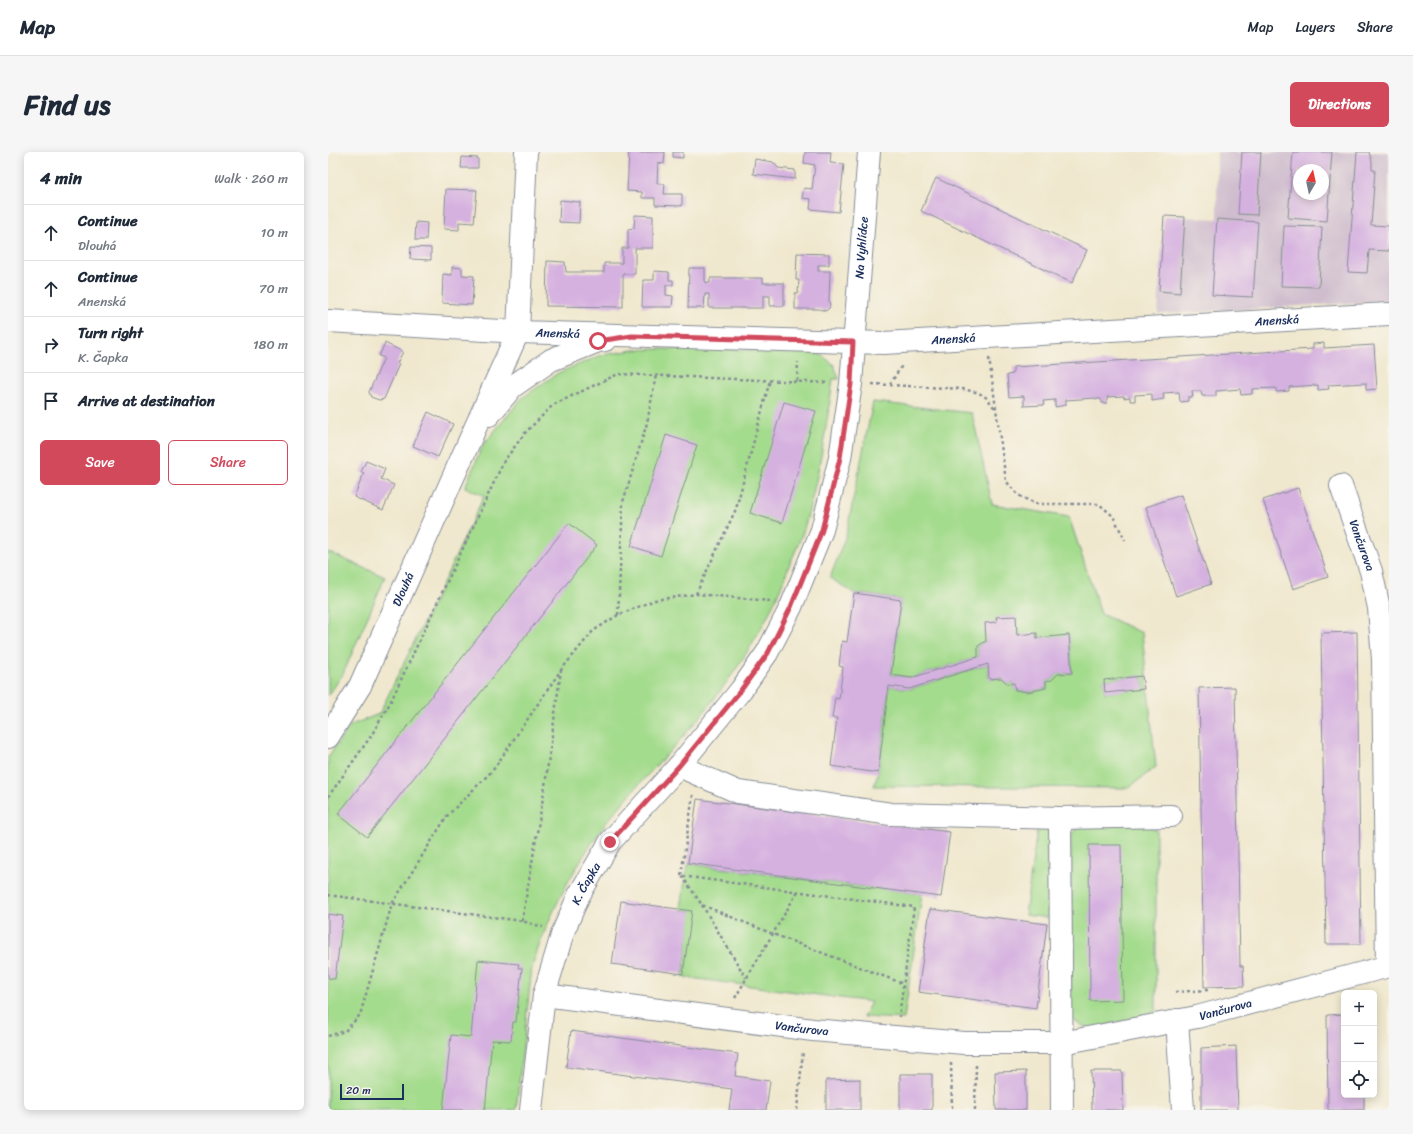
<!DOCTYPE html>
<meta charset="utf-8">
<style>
:root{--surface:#fff;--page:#f6f6f7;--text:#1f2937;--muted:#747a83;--line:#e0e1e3;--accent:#d1495b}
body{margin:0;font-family:Sriracha,sans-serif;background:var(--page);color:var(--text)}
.controls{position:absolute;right:12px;bottom:12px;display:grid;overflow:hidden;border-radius:6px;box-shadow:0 2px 10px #0003}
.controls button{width:36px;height:36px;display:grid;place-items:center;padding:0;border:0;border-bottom:1px solid var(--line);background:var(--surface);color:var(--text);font:20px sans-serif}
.compass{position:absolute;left:965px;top:12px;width:36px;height:36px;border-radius:50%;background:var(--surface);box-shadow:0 2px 10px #0003;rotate:9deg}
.scale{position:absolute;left:12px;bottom:10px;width:64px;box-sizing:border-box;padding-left:4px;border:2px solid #1b2f5e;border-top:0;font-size:11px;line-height:14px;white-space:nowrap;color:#1b2f5e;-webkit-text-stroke:3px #f7f3e8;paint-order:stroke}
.stop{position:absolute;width:12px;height:12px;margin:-9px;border:3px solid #d1495b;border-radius:50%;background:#fff}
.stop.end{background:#d1495b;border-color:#fff;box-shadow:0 1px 4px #0008}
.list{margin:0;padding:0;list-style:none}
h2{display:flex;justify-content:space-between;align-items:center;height:52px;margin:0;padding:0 16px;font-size:17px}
h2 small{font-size:13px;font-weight:400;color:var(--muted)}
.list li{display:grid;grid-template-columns:26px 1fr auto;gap:12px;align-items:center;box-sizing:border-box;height:56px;padding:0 16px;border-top:1px solid var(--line)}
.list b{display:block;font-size:15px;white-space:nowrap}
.list p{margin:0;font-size:13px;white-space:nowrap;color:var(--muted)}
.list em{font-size:13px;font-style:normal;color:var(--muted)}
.actions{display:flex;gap:8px;padding:12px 16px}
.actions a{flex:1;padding:9px 0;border:1px solid var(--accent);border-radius:6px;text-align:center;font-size:14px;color:var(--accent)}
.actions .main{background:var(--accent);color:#fff}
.icon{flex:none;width:22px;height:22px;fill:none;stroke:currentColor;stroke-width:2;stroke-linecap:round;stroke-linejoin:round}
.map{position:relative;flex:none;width:1061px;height:958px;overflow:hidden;border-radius:6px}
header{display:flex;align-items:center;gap:24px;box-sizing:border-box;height:56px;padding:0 20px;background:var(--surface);border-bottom:1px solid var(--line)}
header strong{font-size:19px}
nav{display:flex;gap:22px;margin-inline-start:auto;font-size:14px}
.intro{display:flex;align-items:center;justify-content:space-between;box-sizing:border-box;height:96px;padding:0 24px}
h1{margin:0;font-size:28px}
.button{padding:10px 18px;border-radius:6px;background:var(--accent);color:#fff;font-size:14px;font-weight:700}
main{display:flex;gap:24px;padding:0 24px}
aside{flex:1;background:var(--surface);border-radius:6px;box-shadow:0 2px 10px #0003}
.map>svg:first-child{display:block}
.industrial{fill:#cfbdce;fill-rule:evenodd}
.green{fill:#a4dc8d;stroke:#608676;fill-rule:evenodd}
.building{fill:#d5b1e0;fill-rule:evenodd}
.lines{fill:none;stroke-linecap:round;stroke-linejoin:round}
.minor-casing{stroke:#868c96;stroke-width:24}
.path{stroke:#868c96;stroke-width:2.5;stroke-dasharray:3 3;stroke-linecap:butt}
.minor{stroke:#fff;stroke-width:22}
.route{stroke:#d1495b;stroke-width:5}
.labels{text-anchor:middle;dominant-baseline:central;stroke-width:3.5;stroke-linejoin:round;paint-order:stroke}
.street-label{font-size:12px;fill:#1b2f5e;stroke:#f7f3e8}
</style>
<header>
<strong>Map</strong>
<nav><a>Map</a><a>Layers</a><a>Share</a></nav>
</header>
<div class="intro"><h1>Find us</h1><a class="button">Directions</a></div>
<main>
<aside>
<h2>4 min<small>Walk · 260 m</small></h2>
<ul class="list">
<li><svg class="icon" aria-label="ahead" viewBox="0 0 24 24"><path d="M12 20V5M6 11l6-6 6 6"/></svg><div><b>Continue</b><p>Dlouhá</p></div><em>10 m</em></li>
<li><svg class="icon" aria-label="ahead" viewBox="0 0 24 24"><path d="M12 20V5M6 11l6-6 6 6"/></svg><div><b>Continue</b><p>Anenská</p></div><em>70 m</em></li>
<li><svg class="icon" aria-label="right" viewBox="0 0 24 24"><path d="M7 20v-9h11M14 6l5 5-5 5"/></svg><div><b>Turn right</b><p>K. Čapka</p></div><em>180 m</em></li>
<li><svg class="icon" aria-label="arrive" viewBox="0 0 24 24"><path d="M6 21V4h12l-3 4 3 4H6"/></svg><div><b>Arrive at destination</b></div></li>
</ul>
<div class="actions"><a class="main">Save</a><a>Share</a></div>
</aside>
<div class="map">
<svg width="1061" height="958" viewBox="0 0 1061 958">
<rect width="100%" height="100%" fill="#f7f3e8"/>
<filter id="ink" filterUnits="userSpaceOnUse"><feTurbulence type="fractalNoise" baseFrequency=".025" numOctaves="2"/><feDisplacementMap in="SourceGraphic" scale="8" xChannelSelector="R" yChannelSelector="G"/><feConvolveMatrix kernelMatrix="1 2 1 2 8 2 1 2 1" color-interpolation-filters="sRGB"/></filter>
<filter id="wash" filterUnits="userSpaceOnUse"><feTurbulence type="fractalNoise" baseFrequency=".012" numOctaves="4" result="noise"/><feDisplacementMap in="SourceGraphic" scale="16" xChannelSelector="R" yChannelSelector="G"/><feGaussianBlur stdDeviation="0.9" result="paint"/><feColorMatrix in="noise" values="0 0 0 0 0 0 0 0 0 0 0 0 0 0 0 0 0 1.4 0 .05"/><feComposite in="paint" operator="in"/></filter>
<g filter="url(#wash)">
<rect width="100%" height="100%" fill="#f0e8ce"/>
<path class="industrial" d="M889,0H1061V149L830,162L836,64L889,67ZM971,18H995V42H971Z"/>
<path class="green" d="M331,197L439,198L485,200L495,204L506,213L511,227H505C498,278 490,330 475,380C471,390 467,401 462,411C453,436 442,462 428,485C412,513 392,540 372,565C345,598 313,628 286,661C250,706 221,760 204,815L188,958H0V605L23,573L51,562L117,427L156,344L137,335L155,293L194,246L230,221L274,203L305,198Z
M545,250L644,261L664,352L741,365L773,462L814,481L828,615L800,636L546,634L550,621L561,534L582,537L660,512L661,527L673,526L680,532L686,531L687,538L700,540L718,536V529L724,528L730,522L744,521L741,484L709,486V482L689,483L688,464L669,465V470L658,489L650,494V505L583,526L563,523L573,448L526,441L502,426L518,383ZM814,524L816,536L777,541L776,528Z
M0,400L57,425L15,522L0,544Z
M710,671C721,676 723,682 726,693L719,694L720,766L697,763Z
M756,672L819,673L828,678V859L819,863L766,876C756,876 750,872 743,866V684L748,677Z
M361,712L594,742L576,867L535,865L543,850L355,825L363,759L353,757L359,714H361Z"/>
<g id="blocks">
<path class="building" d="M301,0L316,1V0H337L336,12L330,11L329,31L337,32L336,42H354V54L327,53V46H314V40L299,39Z
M345,0H355V6L345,5Z
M477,0H503L502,11L516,12L511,60L482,57L483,47L474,46L476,36L484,37L487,13L476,11Z
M914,0H933L929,63L910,62Z
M965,0H1004L999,69L960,66ZM971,18H995V42H971Z
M1029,0H1041L1044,10V18H1047L1043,73L1061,74V99L1041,98L1039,121L1020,120Z
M134,5L150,6V16H133Z
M427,7L445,10L450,16L467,18V27L425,22Z
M608,26L759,98L744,131L593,59Z
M118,37L149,38L146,71L131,70V78L116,77Z
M232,48L252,50L251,71L231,70Z
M307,63L325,64V96H307V122H295V155L218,154L219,109L237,110L238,120H276V111H294V96H300V77L306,76Z
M836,64L857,65L852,141L831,139Z
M889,67L930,70L925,145L884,143Z
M88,70L99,71L98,88H87Z
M956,74L994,75L991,135L953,134Z
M83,95L103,96V108L82,107Z
M469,101L501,102V113H490V119H502L501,148L502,155L498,159L491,157H467V141H470L471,128H468Z
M124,115L134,116V123L146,124L144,153L114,151L115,122L124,123Z
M361,116H377V130L382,131V126H435V131H456V154H442V144H435V156H381V142H377L376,156H360Z
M326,119L341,120V128H345V133H338V143L345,144L344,155H314L315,128H326Z
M57,191L75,200L69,211L71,212L56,247L51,248L43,245L41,240L56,206L51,204Z
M996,191V196L1046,193L1049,237L1038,238V231L1000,233L1001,237L990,238V233L961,235V239L948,240V236L924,237V242L913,243L912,237L888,239V244H874L873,239H864L865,245H860V249L852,250L851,240L835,241L836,247L824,249V242L807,243V249H802V245L796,246V244L779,245V251H774L773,247H767V246L738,248V253L727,255V248L715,249L716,253L696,254V244L681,245L679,223L685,222V215L985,197V192Z
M456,250L488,259L454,371L422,361Z
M100,260L125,272L110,305L85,294Z
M338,283L369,293L333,404L303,394Z
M38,309L57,317L53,327L66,333L55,358L26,345L36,321L33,320Z
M970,336L1000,425L965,437L935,348Z
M853,343L883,432L848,444L818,355Z
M241,371L269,393L39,685L10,662Z
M526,441L573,448L563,523L583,526L650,505V494L658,489L657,471L669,470L668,465L688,464L689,483L709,481V486L741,483L744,521L730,522L724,528L718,529V536L700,540L687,538L686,531L680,532L673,526L661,527L660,512L581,537L561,534L550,621L503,614L509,566H504L507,546L511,547L515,515L511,514L514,489L519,490Z
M1029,480L1033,792H998L993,481Z
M814,524L816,537L777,541L776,528Z
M907,535L912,814H915L916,834L876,835L871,536Z
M369,647L622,680L613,745L360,711Z
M761,693H793L795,848L762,849Z
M293,749L364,759L355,822L284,812Z
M602,757L719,772L708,856L590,840Z
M0,762L15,764L7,827L0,826Z
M150,808L191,812L190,816H194L188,870H185L183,889L164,888L157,958H115L123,883L143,885Z
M1016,862V943H1036V958H1000L999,863Z
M243,879L410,902L407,924L442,929L438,958H401L404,937L238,915Z
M908,894L910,958H873V896Z
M698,919V958H668L667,920Z
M763,919H794L795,958H764Z
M572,922H604V958H572Z
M532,927V958H498V928Z"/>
</g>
</g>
<g filter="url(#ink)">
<use href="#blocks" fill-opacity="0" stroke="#868c96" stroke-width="1"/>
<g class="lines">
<g class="minor-casing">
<g id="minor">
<path id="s1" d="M0,169L190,180L556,191L1061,162"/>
<path d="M161,263L184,235L223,208L270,189L277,188"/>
<path id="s2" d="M1013,334L1043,419L1051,456L1055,508L1059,814"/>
<path id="s3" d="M0,585L32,534L190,180L198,0"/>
<path d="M351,614L410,640L563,662L732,666L843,664"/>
<path d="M732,666L734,958"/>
<path id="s4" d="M216,843L485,878L636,891H734L869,865L1061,814"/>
<path d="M849,868L855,958"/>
<path id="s5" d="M203,958L216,843L235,780L251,743L282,690L351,614L413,538L439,501L463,455L494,378L512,306L523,232L541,0"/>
</g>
</g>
<path class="path" d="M661,206L678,329L690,343L707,352H771L785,364L797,388
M469,229L470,210
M544,232L635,237L651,241L659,246L668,258
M562,232L575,212
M368,442L408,357L442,228
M290,463L295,350L319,271L328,223
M365,643L353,724L586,755L571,865
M0,645L43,584L62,551L176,309L197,281L225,253L290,222L501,231
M354,724L374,753L445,782L576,832
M0,743L194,769L215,775
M374,753L418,826
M194,769L217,634L233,518
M847,840L881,838
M407,846L470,739
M0,884L17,879L32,863L64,752L119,664L165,618L233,518L265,479L290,463L327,448L368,442L442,449
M623,911L624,958
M469,958L475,899
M647,958L648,913"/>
<use href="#minor" class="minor"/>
</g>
</g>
<g class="lines" filter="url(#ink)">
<path class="route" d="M270,189L304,184L525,190L523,232L512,306L494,378L463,455L440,501L413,538L351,614L282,690"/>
</g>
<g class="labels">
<g class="street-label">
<text stroke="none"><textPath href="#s5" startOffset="950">Na Vyhlídce</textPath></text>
<text stroke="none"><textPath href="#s1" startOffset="950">Anenská</textPath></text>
<text stroke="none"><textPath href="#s1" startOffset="230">Anenská</textPath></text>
<text stroke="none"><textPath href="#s1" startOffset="626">Anenská</textPath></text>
<text stroke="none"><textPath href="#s2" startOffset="63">Vančurova</textPath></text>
<text stroke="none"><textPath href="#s3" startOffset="166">Dlouhá</textPath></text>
<text stroke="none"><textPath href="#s5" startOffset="235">K. Čapka</textPath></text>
<text stroke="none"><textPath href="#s4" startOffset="688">Vančurova</textPath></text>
<text stroke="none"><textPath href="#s4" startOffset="260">Vančurova</textPath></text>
</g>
</g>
</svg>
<div class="controls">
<button>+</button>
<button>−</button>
<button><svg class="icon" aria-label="locate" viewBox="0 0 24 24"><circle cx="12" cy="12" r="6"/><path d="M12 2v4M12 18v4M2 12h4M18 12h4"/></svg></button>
</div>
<svg class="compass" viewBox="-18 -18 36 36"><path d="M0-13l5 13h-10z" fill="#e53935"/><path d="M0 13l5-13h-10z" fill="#747a83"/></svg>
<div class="scale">20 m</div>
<div class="stop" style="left:270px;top:189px"></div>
<div class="stop end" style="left:282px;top:690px"></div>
</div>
</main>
